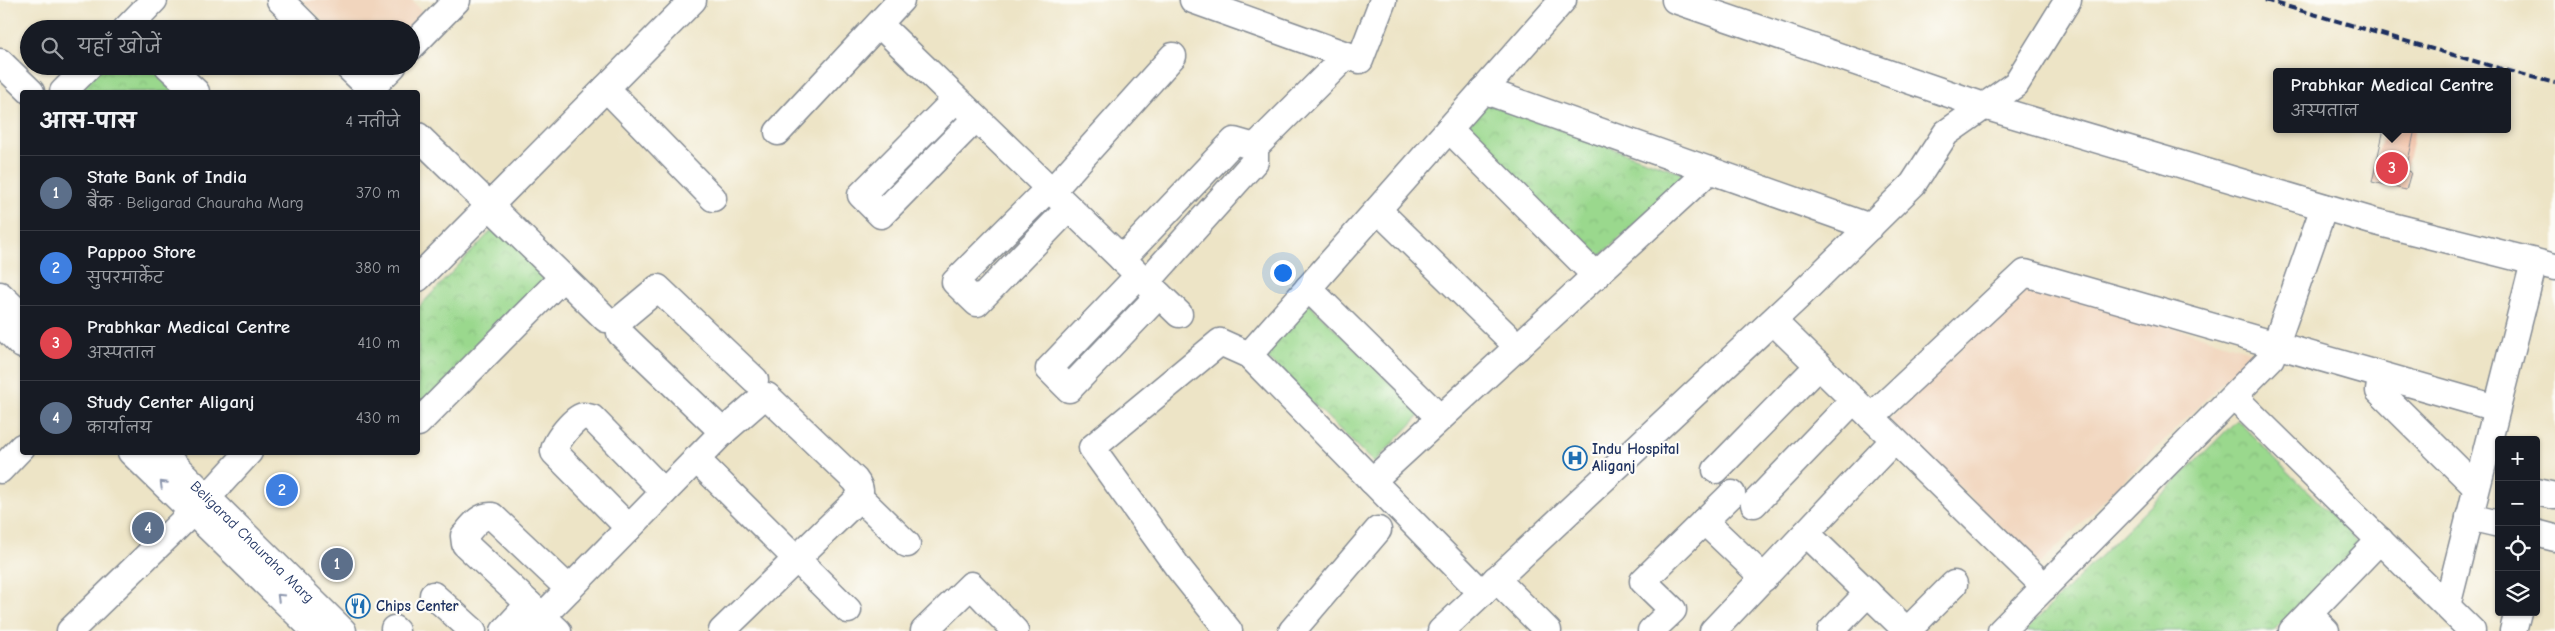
<!DOCTYPE html>
<html lang="hi">
<meta charset="utf-8">
<style>
:root{--surface:#171b24;--page:#20242c;--text:#f1f3f6;--muted:#9ea1a6;--line:#363941;--accent:#b45309}
body{margin:0;font-family:"Comic Neue","Playpen Sans Deva",sans-serif;background:var(--page);color:var(--text)}
.controls{position:absolute;right:15px;bottom:15px;display:grid;overflow:hidden;border-radius:5px;box-shadow:0 1px 4px #0004}
.controls button{width:45px;height:45px;display:grid;place-items:center;padding:0;border:0;border-bottom:1px solid var(--line);background:var(--surface);color:var(--text);font:25px sans-serif}
.you{position:absolute;left:1282px;top:272px;width:18px;height:18px;margin:-12px;border:4px solid #fff;border-radius:50%;background:#1a73e8;box-shadow:0 0 0 8px #1a73e833}
.badge{display:grid;place-items:center;width:32px;height:32px;border-radius:50%;background:var(--accent);color:#fff;font-size:16px;font-weight:700}
.pin{position:absolute;translate:-50% -50%;border:2px solid #fff;box-shadow:0 1px 5px #0006}
.popup{position:absolute;left:2273px;top:68px;width:238px;height:65px;box-sizing:border-box;display:grid;place-content:center;border-radius:5px;background:var(--surface);filter:drop-shadow(0 1px 4px #0005);font-size:16px;white-space:nowrap;color:var(--muted)}
.popup b{font-size:19px;color:var(--text)}
.popup::after{content:'';position:absolute;left:50%;top:100%;margin-left:-10px;border:10px solid transparent;border-top-color:var(--surface)}
.list{margin:0;padding:0;list-style:none}
h2{display:flex;justify-content:space-between;align-items:center;height:65px;margin:0;padding:0 20px;font-size:21px}
h2 small{font-size:16px;font-weight:400;color:var(--muted)}
.list li{display:grid;grid-template-columns:32px 1fr auto;gap:15px;align-items:center;box-sizing:border-box;height:75px;padding:0 20px;border-top:1px solid var(--line)}
.list b{display:block;font-size:19px;white-space:nowrap}
.list p{margin:0;font-size:16px;white-space:nowrap;color:var(--muted)}
.list em{font-size:16px;font-style:normal;color:var(--muted)}
.icon{flex:none;width:28px;height:28px;fill:none;stroke:currentColor;stroke-width:2;stroke-linecap:round;stroke-linejoin:round}
.map{position:relative;flex:none;width:2555px;height:631px;overflow:hidden}
.search{position:absolute;background:var(--surface);box-shadow:0 1px 4px #0004;left:20px;top:20px;width:400px;height:55px;display:flex;align-items:center;gap:12px;box-sizing:border-box;padding:0 18px;border-radius:28px;color:var(--muted);font-size:19px}
.panel{position:absolute;background:var(--surface);box-shadow:0 1px 4px #0004;left:20px;top:90px;width:400px;height:365px;border-radius:5px}
.map>svg:first-child{display:block}
.built{fill:#f1d5bd}
.park{fill:url(#park-crowns);stroke:#5a8476}
.building{fill:#edb191}
.lines{fill:none;stroke-linecap:round;stroke-linejoin:round}
.minor-casing{stroke:#848a92;stroke-width:29}
.minor{stroke:#fff;stroke-width:26}
.rail{stroke:#1b2f5e;stroke-width:4;stroke-dasharray:8 4;stroke-linecap:butt}
.oneway{stroke:#8d97ae}
.labels{text-anchor:middle;dominant-baseline:central;stroke-width:4.5;stroke-linejoin:round;paint-order:stroke}
.poi-label{font-size:15px;font-weight:bold;fill:#1b2f5e;stroke:#fdfcf7;text-anchor:start}
.street-label{font-size:15px;fill:#1b2f5e;stroke:#fdfcf7}
</style>
<div class="map">
<svg width="2555" height="631" viewBox="0 0 2555 631">
<defs>
<pattern id="park-crowns" width="20" height="18" patternUnits="userSpaceOnUse" patternTransform="scale(1.25)"><rect width="20" height="18" fill="#9ad88d"/><path d="M2 6a3 3 0 1 1 6 0M12 15a3 3 0 1 1 6 0" fill="none" stroke="#84ba7c"/></pattern>
</defs>
<rect width="100%" height="100%" fill="#fdfcf7"/>
<filter id="ink" filterUnits="userSpaceOnUse"><feTurbulence type="fractalNoise" baseFrequency=".02" numOctaves="2"/><feDisplacementMap in="SourceGraphic" scale="10" xChannelSelector="R" yChannelSelector="G"/><feConvolveMatrix kernelMatrix="1 2 1 2 8 2 1 2 1" color-interpolation-filters="sRGB"/></filter>
<filter id="wash" filterUnits="userSpaceOnUse"><feTurbulence type="fractalNoise" baseFrequency=".0096" numOctaves="4" result="noise"/><feDisplacementMap in="SourceGraphic" scale="20" xChannelSelector="R" yChannelSelector="G"/><feGaussianBlur stdDeviation="1.12" result="paint"/><feColorMatrix in="noise" values="0 0 0 0 0 0 0 0 0 0 0 0 0 0 0 0 0 1.4 0 .05"/><feComposite in="paint" operator="in"/></filter>
<g filter="url(#wash)">
<rect width="100%" height="100%" fill="#ede4c6"/>
<path class="built" d="M302,0H412L423,13L408,29H332Z
M2028,283L2253,352L2040,564L1890,420Z"/>
<path class="park" d="M103,66H154L181,92H78Z
M1487,104L1688,175L1597,259L1465,128Z
M496,226L549,277L418,413V308Z
M1308,303L1421,414L1374,463L1261,352Z
M2237,420L2360,544L2273,631H2025Z"/>
<g id="blocks">
<path class="building" d="M2384,129H2415L2406,170L2411,172L2406,190L2372,182Z"/>
</g>
</g>
<g filter="url(#ink)">
<use href="#blocks" fill-opacity="0" stroke="#848a92" stroke-width="1"/>
<g class="lines">
<g class="minor-casing">
<g id="minor">
<path d="M280,0L309,29"/>
<path d="M1193,0L1360,60L1383,0"/>
<path d="M1675,0L1984,106L2372,221L2555,267"/>
<path d="M879,24L1179,314"/>
<path d="M126,29L154,0"/>
<path d="M411,47L457,0"/>
<path d="M0,62L31,92"/>
<path d="M168,66L196,92"/>
<path d="M347,66L374,92"/>
<path d="M606,88L713,198"/>
<path d="M1483,90L1870,227"/>
<path d="M63,92L89,66"/>
<path d="M367,92L393,66"/>
<path d="M956,99L861,195L881,215L976,118"/>
<path d="M1449,129L1596,276"/>
<path d="M778,132L901,0"/>
<path d="M418,136L606,319"/>
<path d="M1049,188L955,282L977,303L1069,208"/>
<path d="M1052,191L1173,56"/>
<path d="M1378,210L1518,347"/>
<path d="M1122,259L1234,141L1255,147"/>
<path d="M1139,275L1049,369L1069,389L1159,295"/>
<path d="M418,278L693,0"/>
<path d="M1146,283L1255,161V147L1347,55"/>
<path d="M1308,288L1440,418"/>
<path d="M0,295L22,316"/>
<path d="M1773,321L2045,587"/>
<path d="M0,323L22,345"/>
<path d="M2381,376L2379,391L2476,487"/>
<path d="M2234,397L2472,631"/>
<path d="M1871,417L2025,273L2496,408"/>
<path d="M418,423L563,277"/>
<path d="M723,432L620,333L619,326L622,318L658,288L755,380"/>
<path d="M131,452L315,631"/>
<path id="s1" d="M161,452L343,631"/>
<path d="M696,459L848,610"/>
<path d="M0,470L22,447"/>
<path d="M1716,470L1819,365"/>
<path d="M1372,481L1710,170"/>
<path d="M2536,492L2555,496"/>
<path d="M859,497L907,544"/>
<path d="M1754,504L1854,400"/>
<path d="M2469,517L2499,524"/>
<path d="M1704,521L1764,578"/>
<path d="M629,528L554,452C553,444 575,416 584,416C584,416 591,418 592,418L664,492"/>
<path d="M1806,533L1907,631"/>
<path d="M2536,533L2555,538"/>
<path d="M1496,579L1548,631"/>
<path d="M1482,593L1249,355L1563,0"/>
<path d="M433,595L473,631"/>
<path d="M2447,606L2534,262"/>
<path d="M2309,614L2326,631"/>
<path d="M394,629L396,631"/>
<path d="M70,631L207,498L249,452"/>
<path d="M504,631L529,604"/>
<path d="M528,631L723,432L763,397L767,396L855,480C861,488 862,493 856,501L722,631"/>
<path d="M558,631L465,544L464,536C472,527 479,515 492,516L569,589"/>
<path d="M924,631L971,585L1015,631"/>
<path d="M1229,631L1177,566L1092,448L1220,342L1249,355"/>
<path d="M1292,631L1378,530"/>
<path d="M1441,631L1797,298L1913,184L1946,133L2016,84L2068,0"/>
<path d="M1651,631L1673,610L1643,581L1732,494"/>
<path d="M1713,631L1894,440"/>
<path d="M1831,631L1868,593"/>
<path d="M1907,631L1954,584"/>
<path d="M2001,631L2271,358L2324,207"/>
<path d="M2292,631L2380,540"/>
<path d="M2513,631L2518,612"/>
</g>
</g>
<use href="#minor" class="minor"/>
<path class="rail" d="M2265,0L2498,68L2555,83"/>
</g>
<defs><path id="oneway-chevron" d="M-2-3.5L2.5 0L-2 3.5" fill="none" stroke-width="1.6" stroke-linecap="round" stroke-linejoin="round" transform="scale(1.25)"/></defs>
<g class="oneway">
<use href="#oneway-chevron" transform="translate(163 484) rotate(-135)"/>
<use href="#oneway-chevron" transform="translate(280 597) rotate(-136)"/>
</g>
</g>
<defs>
<g id="hospital-ring" transform="scale(1.25)"><circle r="9.5" fill="#fdfcf7" stroke="#1f6fb2" stroke-width="1.5"/><path d="M-5-5h3v3.5h4V-5h3V5h-3V1.5h-4V5h-3Z" fill="#1f6fb2"/></g>
<g id="restaurant-ring" transform="scale(1.25)"><circle r="9.5" fill="#fdfcf7" stroke="#1f6fb2" stroke-width="1.5"/><path d="M-5-6h1v4h1v-4h1v4h1v-4h1v5L-1.5 .5V6h-2V.5L-5-1ZM5-6V6H3V1.5H1.5Q1.5-4 5-6Z" fill="#1f6fb2"/></g>
</defs>
<g fill-rule="evenodd">
<use href="#hospital-ring" x="1575" y="458"/>
<use href="#restaurant-ring" x="358" y="606"/>
</g>
<g class="labels">
<g class="poi-label">
<text x="1592" y="449">Indu Hospital<tspan x="1592" dy="17">Aliganj</tspan></text>
<text x="376" y="606">Chips Center</text>
</g>
<g class="street-label">
<text stroke="none"><textPath href="#s1" startOffset="128">Beligarad Chauraha Marg</textPath></text>
</g>
</g>
</svg>
<div class="controls">
<button>+</button>
<button>−</button>
<button><svg class="icon" aria-label="locate" viewBox="0 0 24 24"><circle cx="12" cy="12" r="6"/><path d="M12 2v4M12 18v4M2 12h4M18 12h4"/></svg></button>
<button><svg class="icon" aria-label="layers" viewBox="0 0 24 24"><path d="M12 4l9 5-9 5-9-5zM3 14l9 5 9-5"/></svg></button>
</div>
<div class="you"></div>
<div class="pin badge" style="left:337px;top:564px;background:#5c6f8a">1</div>
<div class="pin badge" style="left:282px;top:490px;background:#3f7fe0">2</div>
<div class="pin badge" style="left:2392px;top:168px;background:#e0444e">3</div>
<div class="popup"><b>Prabhkar Medical Centre</b>अस्पताल</div>
<div class="pin badge" style="left:148px;top:528px;background:#5c6f8a">4</div>
<div class="search"><svg class="icon" aria-label="search" viewBox="0 0 24 24"><circle cx="10" cy="10" r="6"/><path d="M15 15l6 6"/></svg>यहाँ खोजें</div>
<section class="panel">
<h2>आस-पास<small>4 नतीजे</small></h2>
<ul class="list">
<li><span class="badge" style="background:#5c6f8a">1</span><div><b>State Bank of India</b><p>बैंक · Beligarad Chauraha Marg</p></div><em>370 m</em></li>
<li><span class="badge" style="background:#3f7fe0">2</span><div><b>Pappoo Store</b><p>सुपरमार्केट</p></div><em>380 m</em></li>
<li><span class="badge" style="background:#e0444e">3</span><div><b>Prabhkar Medical Centre</b><p>अस्पताल</p></div><em>410 m</em></li>
<li><span class="badge" style="background:#5c6f8a">4</span><div><b>Study Center Aliganj</b><p>कार्यालय</p></div><em>430 m</em></li>
</ul>
</section>
</div>
